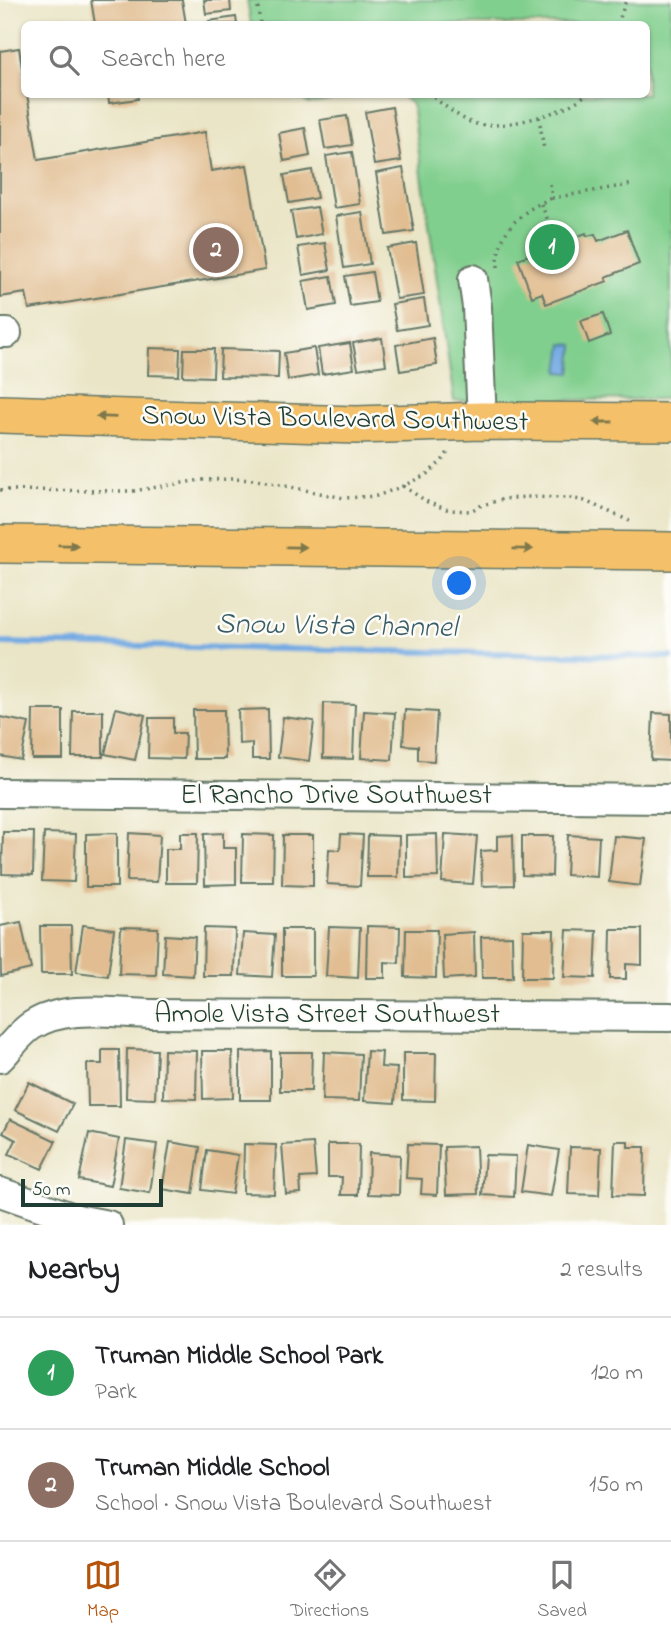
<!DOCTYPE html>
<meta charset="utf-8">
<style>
:root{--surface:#fff;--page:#f2f2f2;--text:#202124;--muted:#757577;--line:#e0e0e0;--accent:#b45309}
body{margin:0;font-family:"Indie Flower",sans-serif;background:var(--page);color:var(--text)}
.scale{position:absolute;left:21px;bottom:18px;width:142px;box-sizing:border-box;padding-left:7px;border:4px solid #1f3d34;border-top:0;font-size:19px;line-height:24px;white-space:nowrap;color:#1f3d34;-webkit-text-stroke:5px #fdfcf7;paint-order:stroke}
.you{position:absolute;left:460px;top:584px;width:24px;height:24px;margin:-18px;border:5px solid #fff;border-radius:50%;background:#1a73e8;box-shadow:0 0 0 10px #1a73e833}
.badge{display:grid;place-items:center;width:46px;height:46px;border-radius:50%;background:var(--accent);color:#fff;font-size:23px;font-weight:700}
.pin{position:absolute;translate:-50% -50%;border:4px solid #fff;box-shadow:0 2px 7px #0006}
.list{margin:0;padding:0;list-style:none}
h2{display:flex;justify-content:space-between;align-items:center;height:91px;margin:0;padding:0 28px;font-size:30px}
h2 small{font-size:23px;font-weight:400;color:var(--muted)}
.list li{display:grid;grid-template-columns:46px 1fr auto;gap:21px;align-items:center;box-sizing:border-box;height:112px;padding:0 28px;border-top:2px solid var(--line)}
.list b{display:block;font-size:26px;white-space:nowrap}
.list p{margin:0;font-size:23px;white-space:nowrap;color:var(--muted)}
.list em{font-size:23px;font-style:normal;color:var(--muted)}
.icon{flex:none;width:38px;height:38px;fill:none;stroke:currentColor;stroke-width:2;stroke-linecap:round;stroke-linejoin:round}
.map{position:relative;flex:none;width:671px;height:1225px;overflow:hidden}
.search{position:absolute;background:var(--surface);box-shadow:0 2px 5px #0004;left:21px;right:21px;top:21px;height:77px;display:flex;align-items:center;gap:18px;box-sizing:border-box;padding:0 24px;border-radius:10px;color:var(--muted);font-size:26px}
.sheet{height:315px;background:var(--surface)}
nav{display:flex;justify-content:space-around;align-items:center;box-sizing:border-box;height:98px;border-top:2px solid var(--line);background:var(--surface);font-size:19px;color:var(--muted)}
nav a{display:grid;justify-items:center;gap:4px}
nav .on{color:var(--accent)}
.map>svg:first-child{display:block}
.green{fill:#81cf8e;stroke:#508661;stroke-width:2}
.water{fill:#75abe3;stroke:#4a748c;stroke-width:2}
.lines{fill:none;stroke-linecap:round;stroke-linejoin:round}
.stream{stroke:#75abe3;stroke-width:6}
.building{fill:#e1bd91}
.minor-casing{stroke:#667867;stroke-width:32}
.major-casing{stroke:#667867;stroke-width:40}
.path{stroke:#667867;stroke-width:3.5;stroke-dasharray:2 5;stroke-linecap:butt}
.minor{stroke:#fff;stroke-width:28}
.major{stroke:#f4c16a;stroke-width:37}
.oneway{fill:#7f784c}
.labels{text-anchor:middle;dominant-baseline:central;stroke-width:5;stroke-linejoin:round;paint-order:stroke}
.street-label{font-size:28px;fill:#1f3d34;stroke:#fdfcf7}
.water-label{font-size:30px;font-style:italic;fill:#395e69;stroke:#fdfcf7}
</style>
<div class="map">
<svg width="671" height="1225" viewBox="0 0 671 1225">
<rect width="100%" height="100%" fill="#fdfcf7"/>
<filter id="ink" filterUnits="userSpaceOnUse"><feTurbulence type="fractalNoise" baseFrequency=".0143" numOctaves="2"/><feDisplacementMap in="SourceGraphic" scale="14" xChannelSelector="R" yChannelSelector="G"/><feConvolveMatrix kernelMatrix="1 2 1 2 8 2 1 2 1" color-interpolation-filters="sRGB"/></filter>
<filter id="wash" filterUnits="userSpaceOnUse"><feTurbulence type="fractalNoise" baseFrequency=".00686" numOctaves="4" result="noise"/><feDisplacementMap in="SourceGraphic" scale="28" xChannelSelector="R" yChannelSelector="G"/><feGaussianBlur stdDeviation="1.57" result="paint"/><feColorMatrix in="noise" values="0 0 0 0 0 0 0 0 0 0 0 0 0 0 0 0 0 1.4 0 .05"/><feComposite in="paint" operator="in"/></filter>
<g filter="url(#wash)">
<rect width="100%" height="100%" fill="#eae5c6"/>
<path class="green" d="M247,0H671V390L664,399L454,401L412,104L400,95L646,94V24H251Z
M297,95H364L309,104Z"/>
<path class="water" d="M563,344L574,345L571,373L559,372Z"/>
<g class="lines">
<path class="stream" d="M0,643L671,657"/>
</g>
<g id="blocks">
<path class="building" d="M91,0H182L186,24H95Z
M204,0H230L231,11L206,14Z
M236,17L237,24H210L209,21Z
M19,48L24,80V94H27L38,160L205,132L211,171L247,165L265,270L29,309L26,293L0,297V51Z
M108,94H137L138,99L109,103Z
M392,107L401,161L374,165L365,112Z
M347,116L352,145L325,149L320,120Z
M305,128L310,156L284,161L279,133Z
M352,152L360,204L334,208L326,156Z
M403,168L414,231L386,235L376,173Z
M312,170L317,198L289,203L284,175Z
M317,207L322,234L296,239L291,211Z
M362,212L370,264L344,268L336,216Z
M627,230L639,264L606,277L608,281L546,304L542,293L532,297L518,259L586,233L587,236L595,234L598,241Z
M325,243L330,270L303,275L298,247Z
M416,243L424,295L396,299L387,248Z
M372,272L377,302L350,306L345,276Z
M331,276L336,305L308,310L303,281Z
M424,299L428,325L397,330L392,304Z
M603,314L610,335L589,343L581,321Z
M382,338L386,365L358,369L353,343Z
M433,338L437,365L400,371L396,345Z
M350,343L354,369L322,374L318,348Z
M149,348L180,349L179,376L148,375Z
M314,348L318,375L288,380L284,353Z
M184,349H214L213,377L183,376Z
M221,349L279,351L278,378L220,377Z
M324,703L355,704L353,759L323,758Z
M116,708L145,715L135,760L105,754Z
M268,709L269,759H252V743L239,744L238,710Z
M33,710H63V759H32Z
M193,710H224L225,759H194Z
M405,710L437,712L434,761L418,760V746L403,745Z
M73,711H103V757H72Z
M364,711L395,713L392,760L361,758Z
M653,713L671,714V761L651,760Z
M0,717L29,723L21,760L0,756Z
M283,717L314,721L309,761L278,757Z
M149,718H173V733H185L184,759L148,758Z
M3,832H34L33,875L2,874Z
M44,833L76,834L74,882L42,881Z
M117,833V887H86V834Z
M129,833L160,835L157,882L127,881Z
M180,833H198L197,883H166V849H180Z
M223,833V848H236V884L205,885L204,834Z
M243,834L274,835L273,882H242Z
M341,834L363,835L360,886L327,884L329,849L340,850Z
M437,834L438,877L406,878V835Z
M445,834L477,836L473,884L442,882Z
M283,835H313V886L282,885Z
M368,835L399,836L398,877H367Z
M513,835L514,885L482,886L481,851L497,850V836Z
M568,835L599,837L597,877L566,875Z
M522,836H553L552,876L522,875Z
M614,836L646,839L640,886L609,882Z
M21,922L31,969L1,976L0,926Z
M83,925L114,929L108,976L76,972Z
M40,926H71L72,974H41Z
M367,926L400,927L399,963L385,962V978H366Z
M121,927L158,928L156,975L119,974Z
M329,927L360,928L358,978L326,976Z
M204,928L235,929L234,976H203Z
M282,929H313V976H282Z
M611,929H642V965L626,964V979H610Z
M406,930H437L436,978L405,977Z
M523,930H554L553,978H522Z
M567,930L597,931L595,978L564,977Z
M474,932L475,977L444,979L442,934Z
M243,933L275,935L272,977L240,975Z
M165,935L195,937L193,976L163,974Z
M512,936L513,978H482L481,937Z
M127,1049L157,1050L155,1099L126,1098Z
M102,1050H119L120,1106H88L87,1064H102Z
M164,1050L197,1051L196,1099L163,1098Z
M202,1051H232L233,1098L203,1099Z
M271,1051V1100H240V1052Z
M367,1051L382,1052L381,1067L397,1068L395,1103L364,1101Z
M280,1052H312L311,1091H280Z
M324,1052L361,1054L359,1101L322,1100Z
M403,1053H436L435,1101L403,1100Z
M29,1082L73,1104L59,1131L15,1110Z
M10,1119L56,1141L42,1169L9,1154L16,1140L3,1133Z
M89,1133L119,1139L110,1186L79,1180Z
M126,1140L157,1144L150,1193L119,1188Z
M615,1141H628V1147H645L644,1196L613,1195Z
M170,1142L200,1147L193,1194L162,1189Z
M313,1143L316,1177L300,1178L301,1193L286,1194L282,1145Z
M244,1144L276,1145L274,1194L243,1193Z
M328,1144H359L358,1195H341L342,1177H328Z
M408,1144L439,1145L437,1195L421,1194L422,1179L406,1178Z
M528,1145L559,1150L551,1196L521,1192Z
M476,1146L478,1194L446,1195L444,1147Z
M570,1147L601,1148L599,1195L568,1194Z
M207,1150L238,1155L232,1194L202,1190Z
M369,1153L400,1155L399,1195L368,1194Z
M485,1155L516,1156L514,1197L482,1195Z"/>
</g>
</g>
<g filter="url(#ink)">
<use href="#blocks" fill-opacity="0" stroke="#667867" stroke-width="2"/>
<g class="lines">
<g class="minor-casing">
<path id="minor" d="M473,279L477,307L482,421
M0,333H7
M0,793L671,799
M0,1058C10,1048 19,1034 31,1026C63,1004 113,1013 150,1014L671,1017
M0,1192L77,1219L108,1225"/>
</g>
<g class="major-casing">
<path id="major" d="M0,414L356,425L482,421L671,422
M0,544L671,551"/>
</g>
<path class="path" d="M257,0L260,24
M618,24L626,0
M428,94C442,103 455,115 470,122C494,133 568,113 586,94
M539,117L544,150
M550,184L552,198L634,184
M541,204L558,244
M498,267C496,231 522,210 552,198
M403,486L429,503L449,510L470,511L482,505L504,499L525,497L570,498L585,501L632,522
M0,490L133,491L201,480L234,479L256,480L344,498L377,496L403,486L427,474L442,461L449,451"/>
<use href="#minor" class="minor"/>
<use href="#major" class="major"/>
</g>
<defs><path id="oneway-solid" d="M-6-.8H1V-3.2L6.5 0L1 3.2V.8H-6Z" transform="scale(1.75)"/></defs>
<g class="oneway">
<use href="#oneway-solid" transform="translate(106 417) rotate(-178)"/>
<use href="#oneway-solid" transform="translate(603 422) rotate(-180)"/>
<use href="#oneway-solid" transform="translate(68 545) rotate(1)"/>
<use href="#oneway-solid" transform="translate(296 547) rotate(1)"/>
<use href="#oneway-solid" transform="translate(523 549) rotate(1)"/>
</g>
</g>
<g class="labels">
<g class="street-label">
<text transform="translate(335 420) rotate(1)">Snow Vista Boulevard Southwest</text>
<text x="336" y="796">El Rancho Drive Southwest</text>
<text x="327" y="1015">Amole Vista Street Southwest</text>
</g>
<g class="water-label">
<text transform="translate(336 627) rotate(1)">Snow Vista Channel</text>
</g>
</g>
</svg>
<div class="scale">50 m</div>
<div class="you"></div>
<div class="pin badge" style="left:552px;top:247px;background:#2e9e5b">1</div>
<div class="pin badge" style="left:216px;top:250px;background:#8d6e63">2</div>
<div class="search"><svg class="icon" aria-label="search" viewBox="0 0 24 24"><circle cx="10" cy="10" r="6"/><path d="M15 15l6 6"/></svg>Search here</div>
</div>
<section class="sheet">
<h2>Nearby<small>2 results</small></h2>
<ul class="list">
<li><span class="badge" style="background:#2e9e5b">1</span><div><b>Truman Middle School Park</b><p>Park</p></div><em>120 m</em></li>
<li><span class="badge" style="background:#8d6e63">2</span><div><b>Truman Middle School</b><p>School · Snow Vista Boulevard Southwest</p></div><em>150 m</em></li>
</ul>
</section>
<nav>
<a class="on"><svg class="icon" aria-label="map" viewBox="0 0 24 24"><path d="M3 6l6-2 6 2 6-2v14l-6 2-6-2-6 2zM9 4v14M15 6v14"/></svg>Map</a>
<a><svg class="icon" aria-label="directions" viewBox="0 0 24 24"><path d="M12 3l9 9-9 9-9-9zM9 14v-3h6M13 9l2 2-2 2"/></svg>Directions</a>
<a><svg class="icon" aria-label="saved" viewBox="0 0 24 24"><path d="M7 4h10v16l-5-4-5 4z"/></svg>Saved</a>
</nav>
